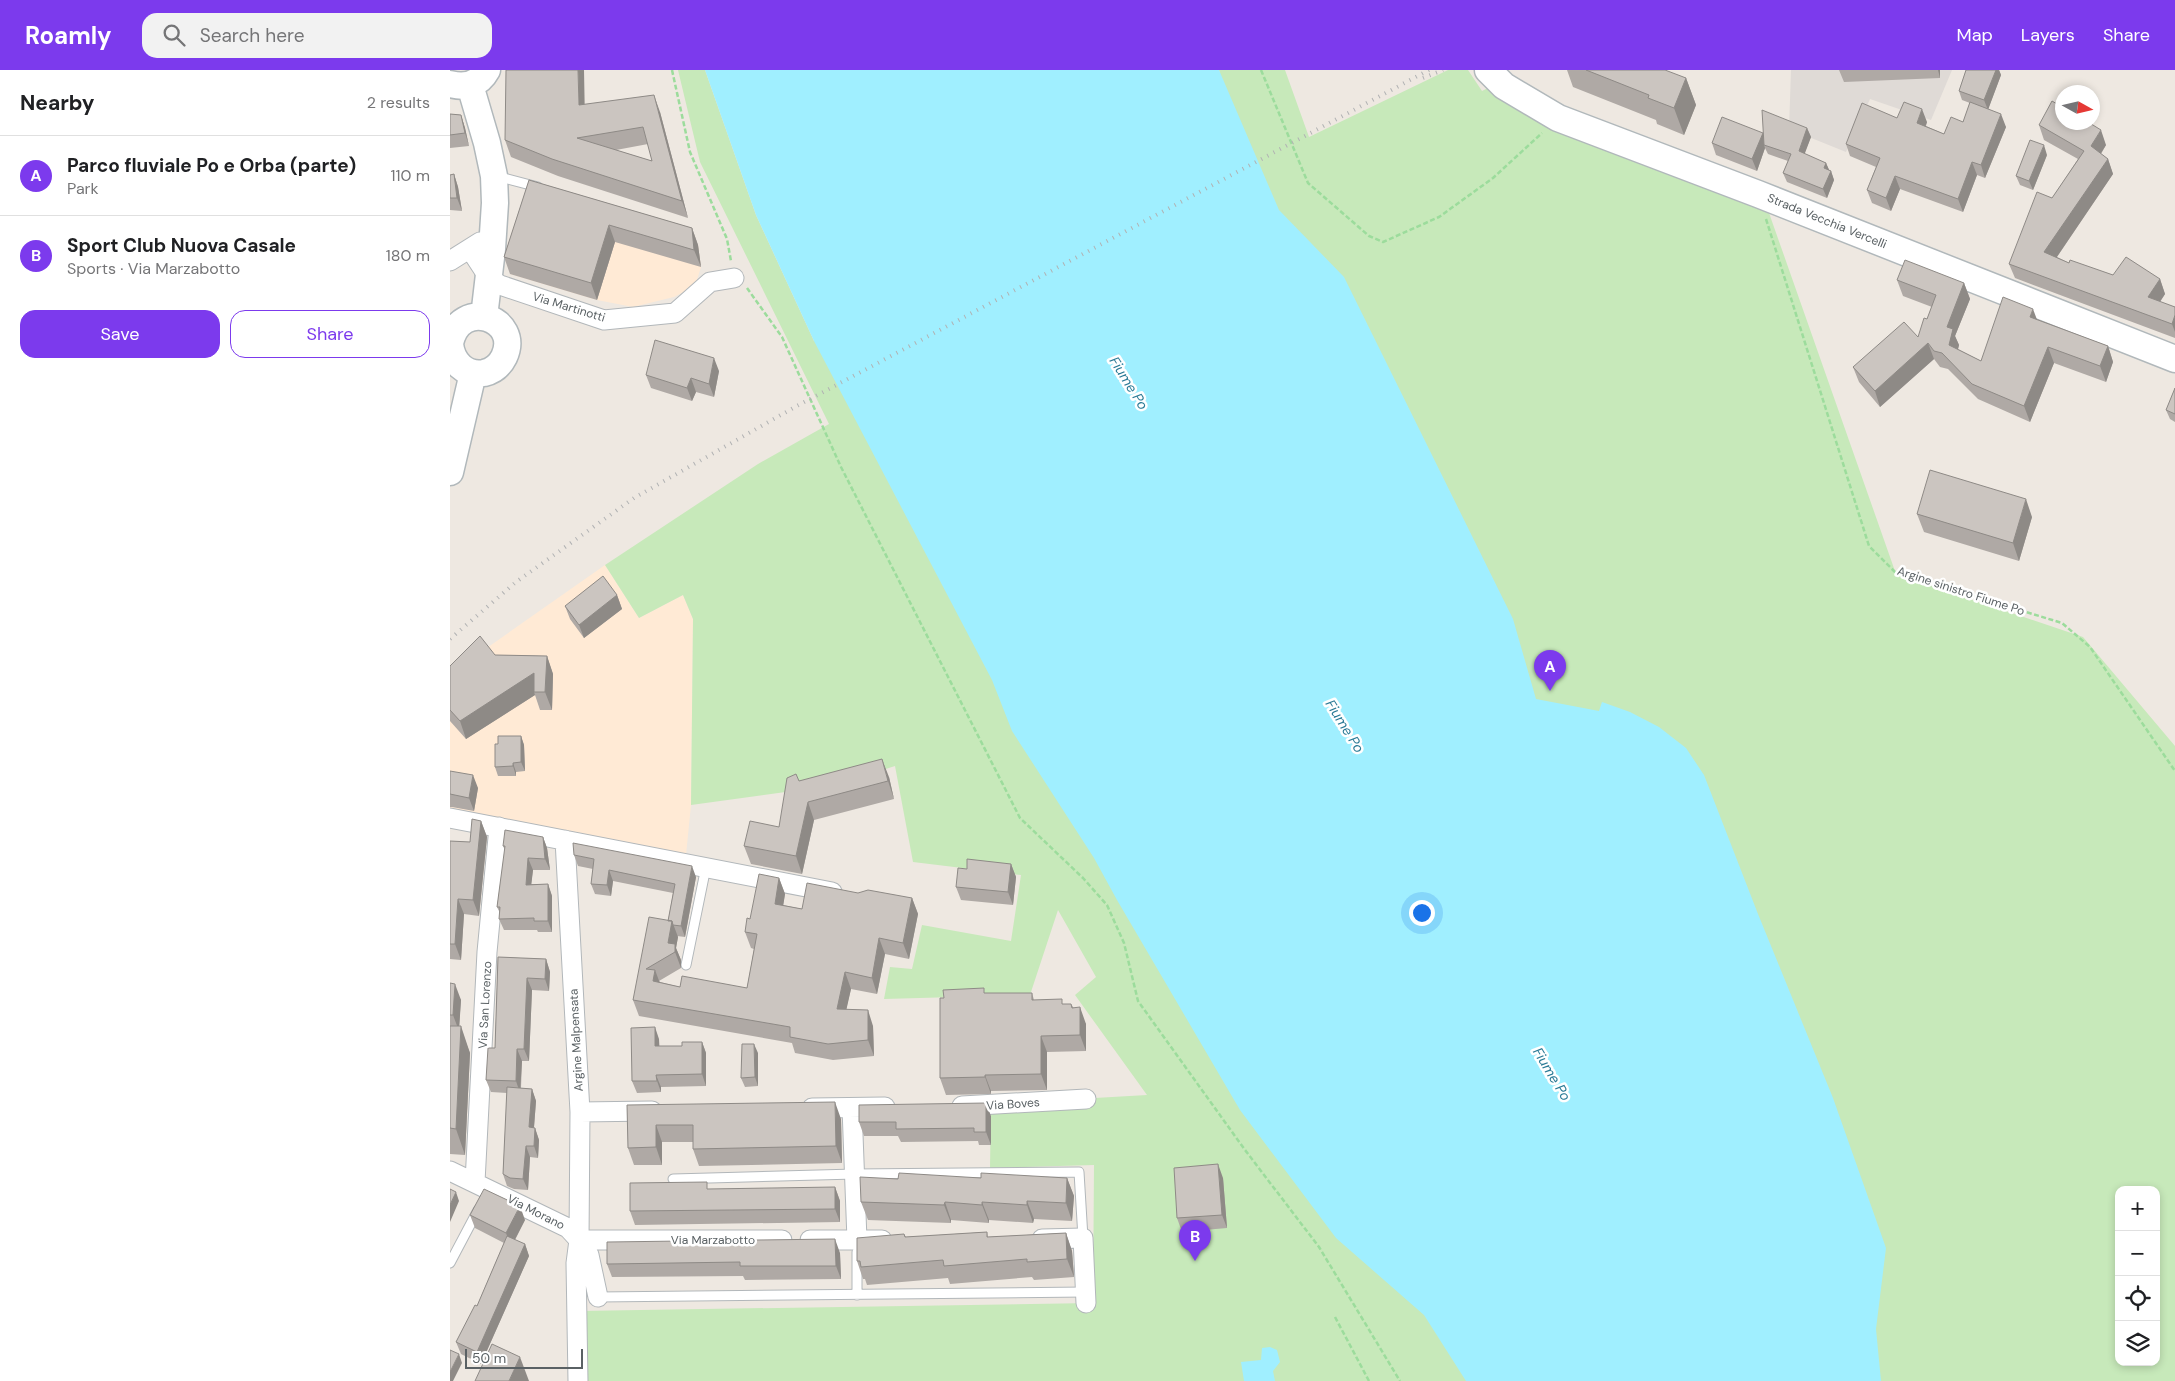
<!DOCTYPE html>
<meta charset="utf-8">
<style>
:root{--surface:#fff;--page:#f2f2f2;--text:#202124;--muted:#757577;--line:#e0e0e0;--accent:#7c3aed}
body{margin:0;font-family:"DM Sans",sans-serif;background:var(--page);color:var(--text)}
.controls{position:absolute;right:15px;bottom:15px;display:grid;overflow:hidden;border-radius:10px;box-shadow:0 2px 8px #0003}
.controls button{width:45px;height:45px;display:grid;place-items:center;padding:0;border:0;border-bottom:1px solid var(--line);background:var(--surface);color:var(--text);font:25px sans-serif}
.compass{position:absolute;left:1605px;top:15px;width:45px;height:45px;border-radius:50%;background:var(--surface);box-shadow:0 2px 8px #0003;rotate:98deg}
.scale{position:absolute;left:15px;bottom:12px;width:118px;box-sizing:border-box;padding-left:5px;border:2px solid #5a6164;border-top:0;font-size:14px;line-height:18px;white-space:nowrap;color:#5a6164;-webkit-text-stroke:4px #fff;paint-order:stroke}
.you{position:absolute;left:971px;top:842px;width:18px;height:18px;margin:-12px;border:4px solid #fff;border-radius:50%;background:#1a73e8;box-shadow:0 0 0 8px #1a73e833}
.badge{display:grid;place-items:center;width:32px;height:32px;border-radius:50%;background:var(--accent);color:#fff;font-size:16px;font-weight:700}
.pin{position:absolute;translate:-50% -41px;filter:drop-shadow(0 1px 2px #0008)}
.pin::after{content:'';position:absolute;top:26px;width:18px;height:15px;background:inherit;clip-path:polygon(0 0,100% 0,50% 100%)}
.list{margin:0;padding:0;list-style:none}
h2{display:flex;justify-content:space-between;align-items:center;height:65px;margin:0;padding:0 20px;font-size:21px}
h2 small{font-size:16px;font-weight:400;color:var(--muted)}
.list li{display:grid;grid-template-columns:32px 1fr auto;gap:15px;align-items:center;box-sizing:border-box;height:80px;padding:0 20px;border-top:1px solid var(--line)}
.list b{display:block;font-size:19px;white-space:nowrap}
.list p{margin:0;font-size:16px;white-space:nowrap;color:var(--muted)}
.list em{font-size:16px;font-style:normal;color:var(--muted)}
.actions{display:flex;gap:10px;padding:15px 20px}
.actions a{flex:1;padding:11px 0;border:1px solid var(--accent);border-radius:15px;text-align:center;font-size:18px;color:var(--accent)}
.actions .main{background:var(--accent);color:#fff}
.icon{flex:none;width:28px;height:28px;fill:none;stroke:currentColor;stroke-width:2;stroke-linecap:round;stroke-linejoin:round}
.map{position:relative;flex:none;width:1725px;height:1311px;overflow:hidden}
header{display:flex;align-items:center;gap:30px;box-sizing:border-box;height:70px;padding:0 25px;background:var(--accent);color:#fff}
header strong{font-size:24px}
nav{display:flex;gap:28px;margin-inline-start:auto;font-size:18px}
.search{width:350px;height:45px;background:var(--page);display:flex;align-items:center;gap:12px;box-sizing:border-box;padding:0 18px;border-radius:15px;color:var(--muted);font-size:19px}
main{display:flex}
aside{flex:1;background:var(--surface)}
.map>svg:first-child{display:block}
.commercial{fill:#ffead5}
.industrial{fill:#dfdad6}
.green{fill:#c7e9ba;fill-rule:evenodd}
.water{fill:#a0efff}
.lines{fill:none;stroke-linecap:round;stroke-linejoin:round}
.lane-casing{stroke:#b2b7ba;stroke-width:11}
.street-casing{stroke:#b2b7ba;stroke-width:21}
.secondary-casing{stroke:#b1b8bb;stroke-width:29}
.path{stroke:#9cdc9c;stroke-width:2.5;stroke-dasharray:5 2.5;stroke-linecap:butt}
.lane{stroke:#fff;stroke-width:9}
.street{stroke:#fff;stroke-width:19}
.secondary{stroke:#fff;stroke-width:26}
.rail{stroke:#b1b2b3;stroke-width:4;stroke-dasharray:1 6;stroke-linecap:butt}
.wall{fill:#afa9a5;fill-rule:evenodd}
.shaded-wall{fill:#8e8a86}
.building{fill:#cbc5c0;stroke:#8e8a86;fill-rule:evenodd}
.labels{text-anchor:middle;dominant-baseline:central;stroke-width:5;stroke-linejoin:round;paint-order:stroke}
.street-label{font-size:12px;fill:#5a6164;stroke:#fff}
.water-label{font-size:14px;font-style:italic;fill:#2b7b96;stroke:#fff}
</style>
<header>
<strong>Roamly</strong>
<div class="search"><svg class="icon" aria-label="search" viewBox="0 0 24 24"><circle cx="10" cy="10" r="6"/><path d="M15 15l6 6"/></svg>Search here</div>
<nav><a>Map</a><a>Layers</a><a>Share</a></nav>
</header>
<main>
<aside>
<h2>Nearby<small>2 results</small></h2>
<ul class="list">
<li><span class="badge">A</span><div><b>Parco fluviale Po e Orba (parte)</b><p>Park</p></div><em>110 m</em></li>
<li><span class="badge">B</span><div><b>Sport Club Nuova Casale</b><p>Sports · Via Marzabotto</p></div><em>180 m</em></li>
</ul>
<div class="actions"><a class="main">Save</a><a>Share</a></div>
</aside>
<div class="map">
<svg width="1725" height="1311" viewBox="0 0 1725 1311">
<rect width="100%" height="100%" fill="#eee8e1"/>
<path class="commercial" d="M86,127L248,175L251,197L245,216L224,227L183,237L147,230L60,204Z
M155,495L189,548L233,525L243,549L241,735L236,785L0,741V615L24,587Z"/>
<path class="industrial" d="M1341,0H1502L1481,50L1420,29L1396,82L1339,59Z"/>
<path class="green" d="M228,0H255L306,145L364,271L770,6L769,0H835L859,67L998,0H1018L1032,21L1050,12L1318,140L1446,504L1633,567L1725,676V1311H132L129,1241L643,1233L644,1095L540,1098L541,1034L697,1025L625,925L646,907L608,840L580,925L434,929L440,897L462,899L472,855L561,871L571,805L463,792L445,696L386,715L241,735L243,549L233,525L189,548L155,495L308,394L379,354L250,92ZM1669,1120H1706V1292H1669Z"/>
<path class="water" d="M255,0H769L829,140L894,207L1063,549L1086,629L1149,641L1152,632L1180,642L1209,657L1236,678L1254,705L1308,844L1383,1028L1436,1178L1426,1259L1431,1311H1016L974,1245L886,1168L790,1040L667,830L644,788L562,661L542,610L364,271L306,145Z
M820,1277L827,1280L830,1292L823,1301L825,1311H794L791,1292L811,1290L812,1278Z"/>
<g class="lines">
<g class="lane-casing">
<path id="lane" d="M46,106L88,117
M236,895L256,797
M223,1109L405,1104L629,1102L633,1168
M0,1193L28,1140
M407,1225V1182
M148,1227L636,1222"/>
</g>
<g class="street-casing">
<path id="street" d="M20,179L39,208L50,215L154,250L225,243L260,212L284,208
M0,191L30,172
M0,748L382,822
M115,770L130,1042L129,1170L139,1185L148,1227
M512,1036L636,1029
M362,1038L435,1037
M402,1038L407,1170
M130,1042L202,1041
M0,1101L118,1158L129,1170
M25,1112L37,882L49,757
M592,1169L633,1168L636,1233
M129,1170H332
M360,1170H432
M128,1311L126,1193L129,1170"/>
</g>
<g class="secondary-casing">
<path id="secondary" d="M1038,0L1054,16L1108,48L1308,124L1725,289
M0,14C15,18 29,15 37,0
M20,15L37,73L44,106L45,133L42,179L34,247
M0,273C10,226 72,249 54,287C50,295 43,301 34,303C15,306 2,292 0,274
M0,402L23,303"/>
</g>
<path class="path" d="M222,0L240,82L277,169L281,191
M811,0L858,113L919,166L933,172L989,147L1043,108L1092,63
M1316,149L1419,476L1445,502L1612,553L1640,577L1725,701
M297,218L332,267L391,397L570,748L633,808L657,835L674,873L688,931L795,1080L869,1177L950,1311
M885,1247L919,1311"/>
<use href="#lane" class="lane"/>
<use href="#street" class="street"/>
<use href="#secondary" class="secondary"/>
<path class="rail" d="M973,8L993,0
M0,569L66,512L184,428L345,337L979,0"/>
</g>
<path class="wall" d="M1117,0H1207L1236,8L1246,35L1234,65L1207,54L1206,50L1123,17Z
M1389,0H1490V8L1394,12Z
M1516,0H1549L1551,5L1538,39L1556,57L1535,108L1527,105L1513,142L1450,119L1441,141L1422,133L1417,120L1426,97L1400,86L1396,74L1447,48L1477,52L1476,56L1494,64L1513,52L1520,33L1512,30L1509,21Z
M135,35L210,42L238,148L108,106L61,87L55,70ZM198,74L202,91L166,80Z
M0,44L11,45L15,58L19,76L0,78Z
M1589,55L1656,75L1651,84L1658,89L1663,104L1607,187L1619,193L1663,205L1710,209L1715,224L1710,232L1725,237V268L1565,208L1559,194L1628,89L1594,70Z
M1357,58L1361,67L1354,84L1376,93L1379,100L1381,101L1384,110L1377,128L1337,112L1333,103L1338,91L1318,84L1315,78L1307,101L1266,85L1262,73Z
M1597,85L1583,120L1570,115L1566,106Z
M4,104L8,117L12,141L0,140V105Z
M79,110L242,158L248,175L251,197L165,172L147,230L60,204L54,187Z
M1447,210L1514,213L1520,229L1505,266L1509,275L1508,279L1531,291L1587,250L1658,276L1663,292L1656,312L1604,293L1580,352L1528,329L1498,299L1490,297L1484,289L1430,337L1409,312L1403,297L1468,267L1477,249L1482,237L1453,226Z
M269,301L264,327L246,322L242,331L201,318L196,305Z
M1725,318V352L1720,349L1716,340Z
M1467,444L1582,447L1569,491L1474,462Z
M167,525L172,539L134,568L120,549L115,536Z
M45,585L97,586L103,604L102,640H90L85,625L16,669L0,651V596Z
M71,666L74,675L75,701L66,702V706H48L45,697Z
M0,701L28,718L24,741L2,737H0Z
M439,707L444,729L364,750L352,804L301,794L294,776L329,757L349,711Z
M31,751L37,767L29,846L14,844L11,890L0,889V771L20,772Z
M93,767L97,778L100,800H83L81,814H98L102,826V862H88L87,860H54L49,849L50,843L47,837L55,780L53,776Z
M124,785L246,807L235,867L227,866L228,867L226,878L231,890V898L209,911L210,912L230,917L297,918L304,879L301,878L295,862L300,849L329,808L335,824L333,835L352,839L408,823L462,828L468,844L459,889L435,884L427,924L401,919L396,939L423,956L424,986L383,990L345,983L342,973L189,946L183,930L218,851L223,823L163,811L161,826L145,824L141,814L143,799L128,796Z
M561,794L566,807L563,835L511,830L506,817L517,799Z
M48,887L96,889L100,902L99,921L82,920L79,991H72L71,1018L82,1019L86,1031L84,1058H85L89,1070L88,1088L80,1087L78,1120L64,1119L57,1116L53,1104L57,1023L41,1022L36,1010L45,978Z
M0,913L11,930L9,956L20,983L15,1085L0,1084Z
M535,923H582L584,930L613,934H621L623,937L636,954V981L597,982V1020L541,1021V1024L496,1025L490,1008L494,928Z
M209,969V976H232L252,972L256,983V1016L211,1017V1022L187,1023L182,1011Z
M308,983V1016L295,1017L291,1008Z
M177,1035L391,1049L392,1093L249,1096L243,1079V1072H212V1095H184L178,1078Z
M541,1046V1075H529L528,1071L451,1072L448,1066H414L409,1052Z
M531,1108H617L624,1126L622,1151L584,1149L583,1153L539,1150V1153L501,1150V1153L418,1150L411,1132L448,1109Z
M773,1108L777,1158L732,1162L727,1148Z
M385,1117L390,1131V1152L185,1155L180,1141Z
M20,1145L75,1150L65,1170L75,1174L79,1186L31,1294L11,1284L6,1272L27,1236L54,1173L25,1158Z
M537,1162L538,1167L616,1163L622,1181L624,1207L584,1210L582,1207L500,1214L498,1208L417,1215L415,1209H413L407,1191L454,1164L456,1167Z
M390,1183L391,1209L295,1210L293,1206L162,1207L157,1194Z"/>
<path class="shaded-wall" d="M128,0H134L135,53L129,35Z
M1488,0H1490V8Z
M1546,0H1549L1551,5L1538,40L1534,30Z
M1236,8L1246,35L1234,65L1224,38Z
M204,25L210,42L238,148L232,131Z
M1472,39L1477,52L1472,65L1467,53Z
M1551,44L1556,57L1535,108L1531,95Z
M11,45L15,58L19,76L15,63Z
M1357,58L1361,67L1352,91L1349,81Z
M1651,60L1656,75L1646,91L1641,76Z
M1313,63L1317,75H1314L1315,78L1307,101L1302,89Z
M1594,75L1597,85L1583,120L1579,111Z
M1658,89L1663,104L1600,197L1594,182Z
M1522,92L1527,105L1513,142L1508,129Z
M1376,93L1380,102L1374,98Z
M1381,101L1384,110L1377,128L1373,119Z
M4,104L8,117L12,141L7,128Z
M1445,106L1450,119L1441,141L1436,128Z
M159,155L165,172L147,230L141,213Z
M242,158L248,175L251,197L244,180Z
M1710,209L1715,224L1703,242L1698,227Z
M1514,213L1520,229L1505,266L1509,275L1505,291L1499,275L1497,257Z
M1583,239L1589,255L1580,247Z
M1725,245V262L1722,254Z
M1478,273L1484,289L1430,337L1425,321Z
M1658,276L1663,292L1656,312L1650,296Z
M1598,277L1604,293L1580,352L1574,336Z
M264,288L269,301L264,327L259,314Z
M241,308L246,322L242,331L237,318Z
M1576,429L1582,447L1569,491L1563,473Z
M167,525L172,539L134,568L129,555Z
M97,586L103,604L102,640L95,622Z
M84,603V622L85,625L16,669L10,651Z
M71,666L74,675L75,701L71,692Z
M432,689L439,707L444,729L438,711Z
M63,693L66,702V706L63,696Z
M23,705L28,718L24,741L19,728Z
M358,732L364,750L352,804L346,786Z
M31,751L37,767L29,846L23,830Z
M93,767L97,778L100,800L95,789Z
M78,788L83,800L80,826L76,815Z
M561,794L566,807L563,835L558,822Z
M242,796L246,807L235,867L231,856Z
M159,800L163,811L161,826L157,815Z
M329,808L335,824L331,850L325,834Z
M98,814L102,826V862L98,851Z
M462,828L468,844L459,889L453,873Z
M8,829L14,844L11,890L5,874Z
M222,851L228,867L226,878L231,890V898L225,882L218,873Z
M429,868L435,884L427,924L422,908Z
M96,889L100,902L99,921L95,909Z
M205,900L211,916L203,911Z
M395,902L401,919L393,955L387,939Z
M77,908L82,920L79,991L74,979Z
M5,914L11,930L9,961L3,945Z
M630,937L636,954V981L630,965Z
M418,940L423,956L424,986L418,970Z
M11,956L20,983L15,1085L6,1059Z
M205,957L209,969L210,988L205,976Z
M591,966L597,982V1020L591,1004Z
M252,972L256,983V1016L252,1004Z
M304,974L308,983V1016L305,1007Z
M67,979L72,991L70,1023L66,1011Z
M206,1005L211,1017V1022L207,1011Z
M535,1005L541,1021V1024L535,1007Z
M82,1019L86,1031L83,1069L79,1057Z
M385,1032L391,1049L392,1093L386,1076Z
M536,1033L541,1046V1075L536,1062Z
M206,1055L212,1072V1095L206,1077Z
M85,1058L89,1070L88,1088L84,1076Z
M76,1076L80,1087L78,1120L73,1109Z
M768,1094L773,1108L777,1158L772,1145Z
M617,1108L624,1126L622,1151L616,1133Z
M385,1117L390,1131V1152L385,1139Z
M6,1122L9,1131L0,1152V1135Z
M577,1131L584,1149L583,1153L577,1135Z
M495,1132L501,1150V1153L494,1135Z
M532,1132L539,1150V1153L532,1135Z
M70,1136L75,1150L61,1177L56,1163Z
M616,1163L622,1181L624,1207L617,1189Z
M385,1169L390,1183L391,1209L386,1196Z
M75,1174L79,1186L31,1294L27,1282Z
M9,1284L12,1293L3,1311H0V1302Z
M70,1287L79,1311H59Z"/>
<path class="building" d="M56,0H128L129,35L204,25L232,131L102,89L55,70ZM193,57L202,91L127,68Z
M1136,0H1215L1236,8L1224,38L1198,28L1199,25Z
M1516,0H1546L1534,30L1509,21Z
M1602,31L1612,37V52H1638L1651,60L1641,76L1658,89L1594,182L1619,193L1620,190L1663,205L1676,187L1710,209L1698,227L1725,237V245L1722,254L1559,194L1587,122L1602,128L1634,81L1589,55Z
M1454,32L1472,39L1467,53L1494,64L1501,47L1513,52L1520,32L1551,44L1531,95L1522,92L1508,129L1445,106L1436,128L1417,120L1430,88L1396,74L1412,33L1447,48Z
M1312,40L1357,58L1349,81L1376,93L1374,98L1381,101L1373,119L1333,103L1341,84L1314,75Z
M0,44L11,45L15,63L0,65Z
M1272,47L1313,63L1302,89L1262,73Z
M1580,70L1594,75L1579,111L1566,106Z
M4,104L7,128H0V105Z
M79,110L242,158L244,180L159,155L141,213L54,187Z
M1455,190L1514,213L1497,257L1503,259L1499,275L1531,291L1553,227L1583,239L1580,247L1658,276L1650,296L1598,277L1574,336L1522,314L1492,283L1484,281L1478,273L1425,321L1403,297L1454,252L1468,267L1474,248L1477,249L1486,225L1447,210Z
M205,270L264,288L259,314L241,308L237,318L196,305Z
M1725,318V344L1716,340Z
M1480,400L1576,429L1563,473L1467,444Z
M153,506L167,525L129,555L115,536Z
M30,566L45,585L97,586L95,622H84V603L10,651L0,640V596Z
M48,666H71V692L63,693V696L45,697V674H48Z
M432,689L438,711L358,732L346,786L294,776L300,751L329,757L337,708L346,704L349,711Z
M0,701L23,705L19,728L0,724Z
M22,749L31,751L23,830L8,829L5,874H0V771L20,772Z
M55,760L93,767L95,789L78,788L76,815L98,814V851H84V848L49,849L50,837H47L55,776H53Z
M123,773L242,796L231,856L223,855L222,851H218L225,814L159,800L157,815L141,814L144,789L124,785Z
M517,789L561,794L558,822L506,817L508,798L517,799Z
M309,804L329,808L325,834L352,839L357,813L408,823L418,820L462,828L453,873L429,868L422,908L395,902L387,939L418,940V970L378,974L340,967V957L183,930L199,847L222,851L218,873L225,874V882L196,899L205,900L203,911L230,917L232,906L297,918L307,864L295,862L297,848L300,849Z
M48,887L96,889L95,909L77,908L74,979H67L66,1011L36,1010L38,978H45Z
M0,913L5,914L3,945H0Z
M534,918V923H582V930L612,929V934H621L622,938L630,937V965L591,966V1004L535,1005V1007L490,1008V928H494L493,920Z
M0,956H11L6,1059L0,1058Z
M205,957V976H232V972H252V1004L206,1005L207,1011H182L181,958Z
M292,974H304L305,1007L291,1008Z
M57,1017L82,1019L79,1057L85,1058L84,1076H76L73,1109L60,1108L53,1104Z
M385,1032L386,1076L243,1079V1055H206V1077L178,1078L177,1035Z
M536,1033V1062H524V1058L446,1059V1052H409V1035Z
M768,1094L772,1145L727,1148L724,1098Z
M449,1103L531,1108V1103L617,1108L616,1133L577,1131V1135L532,1132V1135L495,1132L494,1135L411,1132L410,1107L448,1109Z
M257,1112V1119L385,1117V1139L180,1141V1113Z
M0,1119L6,1122L0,1135Z
M34,1119L70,1136L56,1163L20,1145Z
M537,1162V1167L616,1163L617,1189L577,1192V1189L494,1196L493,1190L411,1197L410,1191H407V1168L454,1164L455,1167Z
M57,1166L75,1174L27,1282L6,1272L25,1235L27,1236Z
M385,1169L386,1196H290V1192L157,1194V1172Z
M42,1274L70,1287L59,1311H25Z
M0,1280L9,1284L0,1302Z"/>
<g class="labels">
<g class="street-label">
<text transform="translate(1377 151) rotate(22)">Strada Vecchia Vercelli</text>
<text transform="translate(119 237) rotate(17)">Via Martinotti</text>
<text transform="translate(1511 521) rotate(18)">Argine sinistro Fiume Po</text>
<text transform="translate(35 935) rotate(-87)">Via San Lorenzo</text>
<text transform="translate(126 970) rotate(-93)">Argine Malpensata</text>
<text transform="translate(563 1034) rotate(-4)">Via Boves</text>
<text transform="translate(86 1142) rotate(27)">Via Morano</text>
<text x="263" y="1170">Via Marzabotto</text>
</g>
<g class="water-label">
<text transform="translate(679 313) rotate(58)">Fiume Po</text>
<text transform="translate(895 656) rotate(58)">Fiume Po</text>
<text transform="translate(1102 1004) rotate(59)">Fiume Po</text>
</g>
</g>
</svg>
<div class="controls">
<button>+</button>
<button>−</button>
<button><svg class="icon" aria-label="locate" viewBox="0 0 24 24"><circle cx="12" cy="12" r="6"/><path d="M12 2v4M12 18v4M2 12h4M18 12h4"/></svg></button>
<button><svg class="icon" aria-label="layers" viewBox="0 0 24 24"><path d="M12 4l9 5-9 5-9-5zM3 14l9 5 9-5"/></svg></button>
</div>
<svg class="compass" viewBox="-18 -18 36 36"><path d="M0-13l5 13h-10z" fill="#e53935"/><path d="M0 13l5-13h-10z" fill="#757577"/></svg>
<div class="scale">50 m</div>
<div class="you"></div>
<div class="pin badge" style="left:1100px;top:621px">A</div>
<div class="pin badge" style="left:745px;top:1191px">B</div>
</div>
</main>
